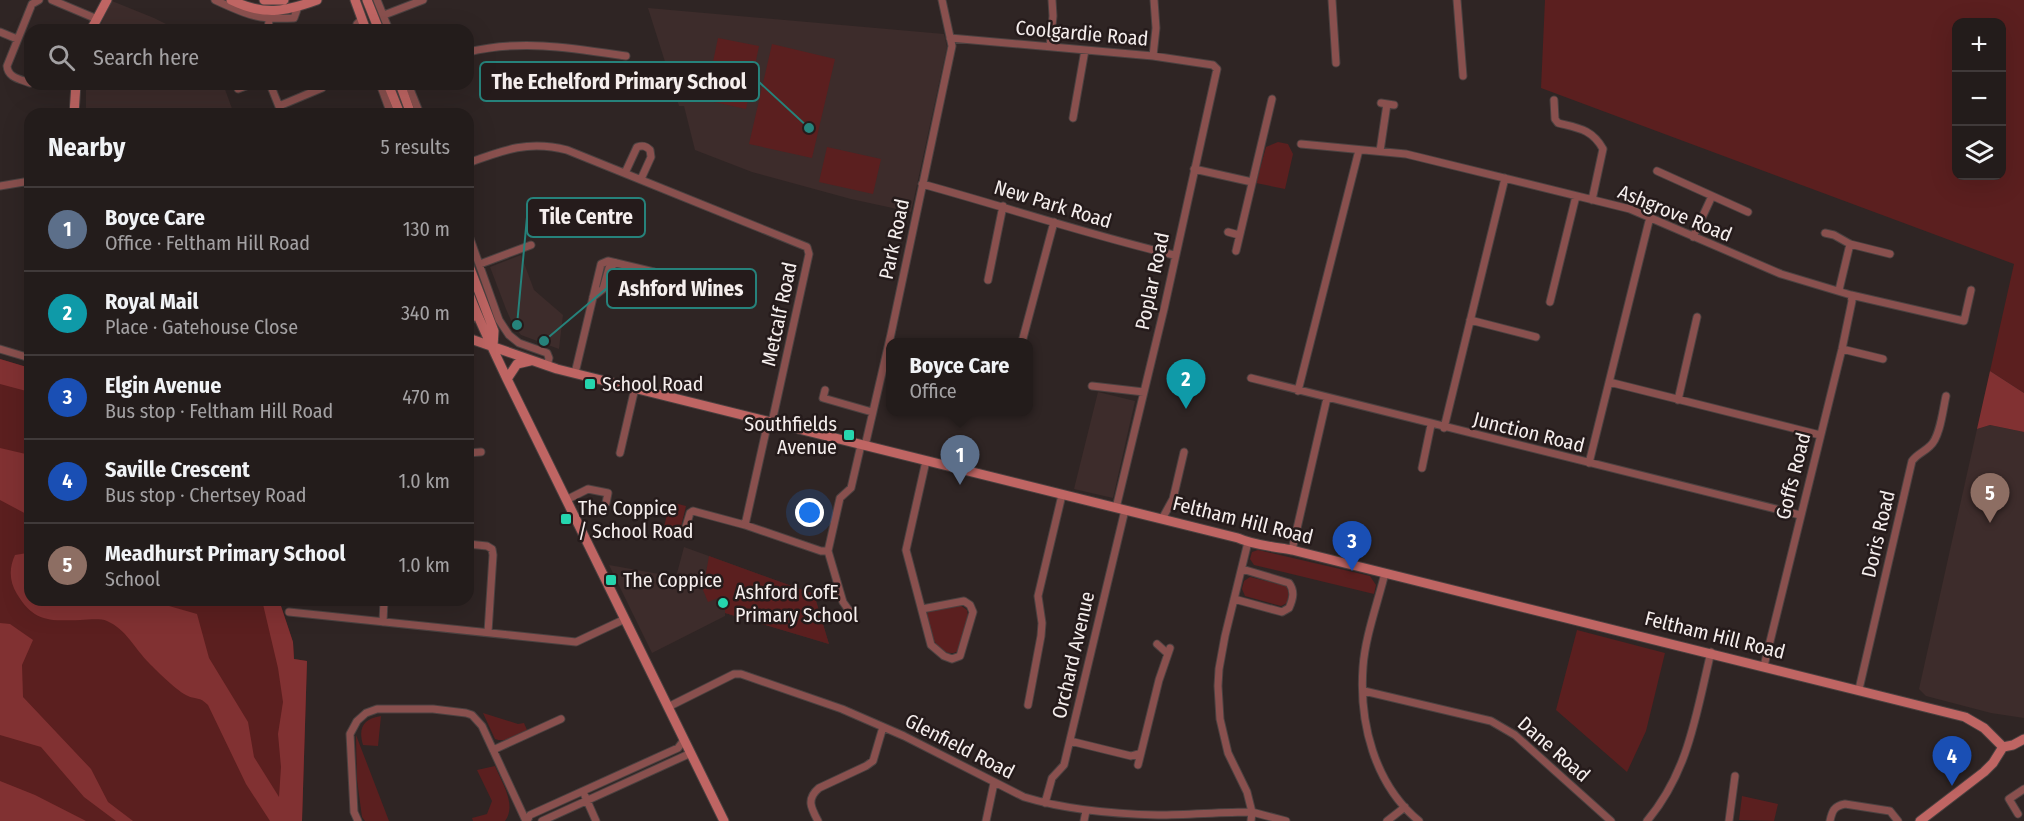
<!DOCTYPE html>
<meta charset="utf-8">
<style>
:root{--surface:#231c1b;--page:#2b2524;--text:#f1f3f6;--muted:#a3a1a3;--line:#403a3a;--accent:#25d5ae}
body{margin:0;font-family:"Fira Sans Condensed",sans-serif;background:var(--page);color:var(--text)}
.controls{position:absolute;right:18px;top:18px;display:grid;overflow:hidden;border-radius:12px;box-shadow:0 6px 24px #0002}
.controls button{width:54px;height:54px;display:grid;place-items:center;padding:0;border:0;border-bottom:2px solid var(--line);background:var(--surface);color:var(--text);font:30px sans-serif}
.you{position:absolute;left:810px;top:513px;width:21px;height:21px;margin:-15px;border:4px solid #fff;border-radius:50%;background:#1a73e8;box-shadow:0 0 0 9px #1a73e833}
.badge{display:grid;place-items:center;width:39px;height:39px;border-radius:50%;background:var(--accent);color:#fff;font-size:20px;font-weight:700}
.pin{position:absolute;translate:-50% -50px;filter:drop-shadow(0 2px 3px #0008)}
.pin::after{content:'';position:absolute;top:32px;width:21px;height:18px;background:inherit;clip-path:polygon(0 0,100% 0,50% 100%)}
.popup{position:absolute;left:886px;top:338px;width:147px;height:78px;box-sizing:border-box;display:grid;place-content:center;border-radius:12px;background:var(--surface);filter:drop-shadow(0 2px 4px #0005);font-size:20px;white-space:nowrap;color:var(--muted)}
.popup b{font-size:22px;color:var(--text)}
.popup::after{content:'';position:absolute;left:50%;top:100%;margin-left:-12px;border:12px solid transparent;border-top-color:var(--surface)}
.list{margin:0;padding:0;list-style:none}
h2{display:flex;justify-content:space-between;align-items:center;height:78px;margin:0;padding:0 24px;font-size:26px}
h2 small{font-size:20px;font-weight:400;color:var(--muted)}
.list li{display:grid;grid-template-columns:39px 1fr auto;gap:18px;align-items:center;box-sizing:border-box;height:84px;padding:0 24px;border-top:2px solid var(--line)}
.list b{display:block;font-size:22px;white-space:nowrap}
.list p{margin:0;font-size:20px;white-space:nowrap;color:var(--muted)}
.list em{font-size:20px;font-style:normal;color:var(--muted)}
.icon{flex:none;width:33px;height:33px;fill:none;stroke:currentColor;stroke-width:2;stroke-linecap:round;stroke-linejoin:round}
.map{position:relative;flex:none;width:2024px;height:821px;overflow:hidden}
.search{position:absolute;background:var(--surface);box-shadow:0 6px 24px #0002;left:24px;top:24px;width:450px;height:66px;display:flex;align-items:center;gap:15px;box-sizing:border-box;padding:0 21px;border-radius:18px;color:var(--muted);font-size:22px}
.panel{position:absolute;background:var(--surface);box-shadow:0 6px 24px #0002;left:24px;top:108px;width:450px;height:498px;border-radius:18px}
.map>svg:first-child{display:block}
.built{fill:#3d2c2b}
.green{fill:#5b1f1f;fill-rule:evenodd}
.forest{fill:#813132}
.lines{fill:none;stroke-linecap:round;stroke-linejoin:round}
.street-casing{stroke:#4b4140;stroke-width:9}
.secondary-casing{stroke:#4b4140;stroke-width:11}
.street{stroke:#89504e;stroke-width:7}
.secondary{stroke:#bf6563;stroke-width:9}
.poi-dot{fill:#25d5ae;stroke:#251b1b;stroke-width:2}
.labels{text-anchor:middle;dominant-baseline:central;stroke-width:5;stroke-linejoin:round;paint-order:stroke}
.street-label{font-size:20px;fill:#f5eeed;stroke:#251b1b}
.poi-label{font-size:20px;fill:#f5eeed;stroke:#251b1b;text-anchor:start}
.leader{fill:none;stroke:#26827b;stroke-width:2}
.callout-dot{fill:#26827b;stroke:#251b1b;stroke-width:2}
.callout{fill:#251b1b;stroke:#26827b;stroke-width:2}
.callout-label{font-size:21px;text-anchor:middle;font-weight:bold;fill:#f5eeed}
</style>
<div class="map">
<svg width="2024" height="821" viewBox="0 0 2024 821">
<rect width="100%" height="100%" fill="#2f2524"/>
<path class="built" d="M112,1L154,18L178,30H98Z
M648,8L944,34L947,47L911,212L851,199L752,172L695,150L684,106H679Z
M86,84H223L234,114H93L86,112Z
M521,255L534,290L563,315L559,349L521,335L513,325L506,309L490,267Z
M1098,392L1135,401L1113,498L1074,489Z
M1990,425L2024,432V718L1991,713L1926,696L1919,689L1977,429Z
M684,547L814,594L829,644L725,613V616L652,653L609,565L676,577Z"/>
<path class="green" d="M1545,0H2024V393L1990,371L2014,264L1541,88ZM1956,22H2002V176H1956Z
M718,38L759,46L746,109L705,100Z
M772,44L835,59L812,158L749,144Z
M1278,142L1288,144L1293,154L1285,189L1256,183L1266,147Z
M827,147L881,159L873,194L819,182Z
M0,359L30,368V600H279L293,642L294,659L307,661L302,821H0Z
M670,502L686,506L680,531L664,527Z
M1258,550L1370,576L1376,585L1374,594L1254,565L1250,559L1252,552Z
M709,556L814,594L829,644L725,613V601L721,597L708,602L703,590Z
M1250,577L1286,586L1289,593L1287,603L1281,606L1245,596L1242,589L1244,581Z
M960,605L967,610L968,615L960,650C940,664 923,627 928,611Z
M1577,630L1665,653L1646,731L1627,772L1556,710Z
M483,713L518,724L524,723L527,730C518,736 506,743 495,739Z
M381,716L378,746L363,745C358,728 363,719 381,716Z
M356,735L389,821H365L362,817L357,780Z
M495,766C502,783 517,805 505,821H473L472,818L487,814L492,801L477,770Z
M1742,796L1778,804L1774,821L1739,820Z"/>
<path class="forest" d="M0,359L30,368V392L0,384Z
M1990,371L2024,393V432L1990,425L1977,429Z
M0,448L30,455V516L0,500Z
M27,553H30V600H148L197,614L209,658L248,722L254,757L279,797L281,767L278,734L283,702L278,668L262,600H279L293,642L294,659L307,661L302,821H270L246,784L208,705C199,696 197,700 188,696C178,692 157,671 149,663C135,649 126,629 107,621C99,618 89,620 80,620C49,621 34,622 17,594C9,581 9,568 15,555Z
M0,623L10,624L33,640L22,665L23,697L91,769L108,802L133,821H116L84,797L41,747L0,735Z
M0,781L35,795L86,821H0Z"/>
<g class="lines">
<g class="street-casing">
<path id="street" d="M52,0L97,19
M215,0C247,15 259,20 294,18L298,7
M377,0L389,30
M1332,0L1336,63
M1457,0L1463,76
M384,15L423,0
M268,30L269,20
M359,30L357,24L362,19
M0,32L17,39
M950,38L1153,56L1213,65L1217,69L1164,309L1116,508
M1050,46L1053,16L1052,0
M468,52C522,39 573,48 626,56
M1153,56L1156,28L1154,0
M30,83C20,79 8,78 7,66L32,4L39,0
M270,84L282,114
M380,84L391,114
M408,84L420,114
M238,89L251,84
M1554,100L1555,119L1558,123C1578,128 1592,129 1603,149L1592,200
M1381,103L1394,105
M279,106L322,88
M1073,118L1085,50
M1301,144L1406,154L1630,209L1781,274L1851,295L1964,321L1971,290
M1380,151L1387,104
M468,163C503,150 529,140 567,150L807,247L809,254L772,422
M1194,169L1252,182
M1657,171L1748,212
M625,173L637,147C643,145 646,146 650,150L651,157L641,179
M922,184C1006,207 1089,235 1174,255
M0,186L30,181
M1228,232L1239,235
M468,233L499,320L509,335L519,343L547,353L549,358L547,366
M1825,233L1834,235L1850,244L1890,254
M1693,237L1712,196
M1236,251L1272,99
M480,264L531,245
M988,280L1003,206
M1839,290L1850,244
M593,297L603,289L609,268L616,263
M1550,302L1576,196
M1470,320L1536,337
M1022,342L1054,222
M0,349L30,358
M1842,349L1883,359
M575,373L601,264L608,261L654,272L692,290
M1251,378L1800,515
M1609,382L1820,435
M1092,386L1144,392
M825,390L823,398L872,412
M1298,391L1359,150
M1678,400L1697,317
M1444,428L1505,178
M865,446L891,334L952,46L942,0
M468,453L481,452
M620,453L635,388
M1589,463L1650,217
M1422,468L1431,425
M566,500L588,489L608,493L606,503
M1162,519L1173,499L1184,452
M745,525L768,422
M684,533L690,513L693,511L745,525L821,551H828
M1248,542L1225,636L1219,669L1218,686L1220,719L1228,753L1247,792L1252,812L1286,821
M468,544L487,546L492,549L493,555L488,632
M1292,550L1327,398
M1385,573C1378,602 1365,637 1363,667C1359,722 1374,784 1419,821
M1234,599L1282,612L1289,608C1293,599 1295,591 1289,583L1242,569
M922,609L964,601L970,605L973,612L960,656L952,659L944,656L931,645L906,550L926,461
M289,612L576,642L625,619
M853,616L843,602L828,551L840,498L851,488L861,445
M383,622L384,600
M1157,644L1167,653
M1764,666L1842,349L1852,301L1851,295
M1859,689L1912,461C1917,454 1924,452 1930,446C1940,438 1943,409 1946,396
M1364,691L1491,721L1515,735L1611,821
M1028,705L1041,636L1042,623L1038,596L1062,495
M668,707L734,674H741L842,709L904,736L1024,797C1067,810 1112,814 1158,815C1189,815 1220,812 1252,812L1251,821
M1070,741L1131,756L1141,753
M493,750L561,719
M1138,765L1159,680L1170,648
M585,796L596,821
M1045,803L1052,778L1064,765L1125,510
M2018,814L2009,799L2024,789
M358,821L354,812L350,734L357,721L366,713L377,709H433L466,713L472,715L482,726L526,821
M527,821L530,815L678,748L684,740
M542,821L691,753
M818,821C811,808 806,799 819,788L866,766L873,761L883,727
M986,821L994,783
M1084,821L1086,811
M1387,821L1405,807
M1647,821C1689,771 1696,714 1711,652
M1729,821L1735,776
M1830,821C1832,811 1834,806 1845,804L1890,811L1898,821"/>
</g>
<g class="secondary-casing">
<path id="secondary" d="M231,0C264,16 284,12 317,0
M264,0H284
M355,0L366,30
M367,0L379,30
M91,30L107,0
M388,84L400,114
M400,84L411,114
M74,114L76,84
M468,263L494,331L493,347
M468,291C479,321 493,349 507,379L724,821
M468,323L475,311
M468,338L557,369L1238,538C1253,545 1275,547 1292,550L1965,717L1984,728L2003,747
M507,379L517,364L530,361
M1920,821L1984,772L1993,763L2003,747L2013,745L2024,739"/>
</g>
<use href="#street" class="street"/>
<use href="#secondary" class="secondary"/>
</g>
<g class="poi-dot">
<rect x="584" y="378" width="12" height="12" rx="3"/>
<rect x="843" y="429" width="12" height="12" rx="3"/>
<rect x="560" y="513" width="12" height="12" rx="3"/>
<rect x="605" y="574" width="12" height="12" rx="3"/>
<circle cx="723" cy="603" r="6"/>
</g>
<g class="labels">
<g class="street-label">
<text transform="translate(1082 33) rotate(5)">Coolgardie Road</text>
<text transform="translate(1053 204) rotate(17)">New Park Road</text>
<text transform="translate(1675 213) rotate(22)">Ashgrove Road</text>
<text transform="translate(894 239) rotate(-78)">Park Road</text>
<text transform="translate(1152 281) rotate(-78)">Poplar Road</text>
<text transform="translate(779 314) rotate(-78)">Metcalf Road</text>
<text transform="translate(1529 432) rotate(14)">Junction Road</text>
<text transform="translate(1793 476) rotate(-76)">Goffs Road</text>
<text transform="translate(1243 520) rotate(14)">Feltham Hill Road</text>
<text transform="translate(1878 534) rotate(-77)">Doris Road</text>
<text transform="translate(1715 635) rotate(14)">Feltham Hill Road</text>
<text transform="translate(1073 655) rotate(-77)">Orchard Avenue</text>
<text transform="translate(960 746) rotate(27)">Glenfield Road</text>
<text transform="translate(1554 749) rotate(41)">Dane Road</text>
</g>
<g class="poi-label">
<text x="602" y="384">School Road</text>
<text x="837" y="424" text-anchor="end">Southfields<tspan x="837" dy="23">Avenue</tspan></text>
<text x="578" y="508">The Coppice<tspan x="578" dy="23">/ School Road</tspan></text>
<text x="623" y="580">The Coppice</text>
<text x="735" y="592">Ashford CofE<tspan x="735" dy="23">Primary School</tspan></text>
</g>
</g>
<path class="leader" d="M809 128L759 82M517 325L527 217M544 341L607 288"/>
<g class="callout-dot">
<circle cx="809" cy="128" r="6"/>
<circle cx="517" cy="325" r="6"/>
<circle cx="544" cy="341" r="6"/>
</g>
<g class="callout">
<rect x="480" y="62" width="279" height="39" rx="6"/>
<rect x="527" y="198" width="118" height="39" rx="6"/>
<rect x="607" y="269" width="149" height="39" rx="6"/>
</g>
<g class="callout-label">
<text x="619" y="89">The Echelford Primary School</text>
<text x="586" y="224">Tile Centre</text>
<text x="681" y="296">Ashford Wines</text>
</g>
</svg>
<div class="controls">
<button>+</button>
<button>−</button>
<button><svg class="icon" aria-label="layers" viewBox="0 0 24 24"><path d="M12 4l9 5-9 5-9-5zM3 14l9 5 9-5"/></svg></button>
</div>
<div class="you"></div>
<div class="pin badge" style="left:960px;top:485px;background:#5c6f8a">1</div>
<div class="popup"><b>Boyce Care</b>Office</div>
<div class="pin badge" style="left:1186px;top:409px;background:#0f9aa8">2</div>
<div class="pin badge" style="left:1352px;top:571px;background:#1a4fb4">3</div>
<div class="pin badge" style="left:1952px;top:786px;background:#1a4fb4">4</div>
<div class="pin badge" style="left:1990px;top:523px;background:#8d6e63">5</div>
<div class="search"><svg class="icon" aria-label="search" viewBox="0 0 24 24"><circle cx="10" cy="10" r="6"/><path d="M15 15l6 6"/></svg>Search here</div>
<section class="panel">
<h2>Nearby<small>5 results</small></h2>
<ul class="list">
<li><span class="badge" style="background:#5c6f8a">1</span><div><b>Boyce Care</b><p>Office · Feltham Hill Road</p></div><em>130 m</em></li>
<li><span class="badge" style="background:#0f9aa8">2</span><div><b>Royal Mail</b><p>Place · Gatehouse Close</p></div><em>340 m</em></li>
<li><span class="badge" style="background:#1a4fb4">3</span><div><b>Elgin Avenue</b><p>Bus stop · Feltham Hill Road</p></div><em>470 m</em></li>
<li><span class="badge" style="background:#1a4fb4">4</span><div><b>Saville Crescent</b><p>Bus stop · Chertsey Road</p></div><em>1.0 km</em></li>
<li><span class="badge" style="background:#8d6e63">5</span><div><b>Meadhurst Primary School</b><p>School</p></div><em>1.0 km</em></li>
</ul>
</section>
</div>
